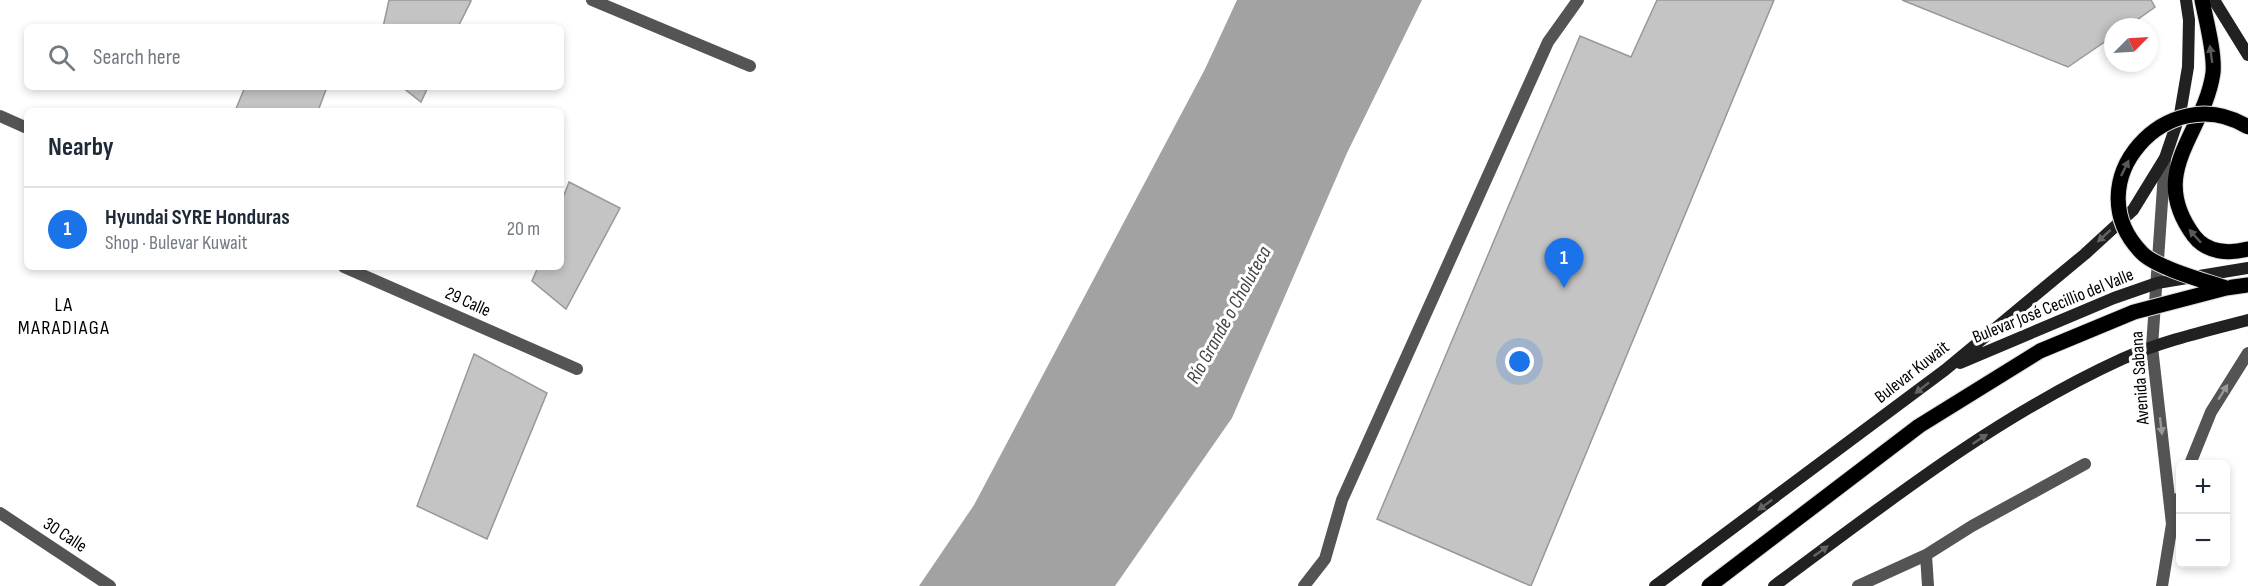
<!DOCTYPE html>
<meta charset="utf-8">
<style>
:root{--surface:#fff;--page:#f6f6f7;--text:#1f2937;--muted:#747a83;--line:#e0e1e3;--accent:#1a73e8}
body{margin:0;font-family:"Sofia Sans Condensed",sans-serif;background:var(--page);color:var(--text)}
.controls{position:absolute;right:18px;bottom:18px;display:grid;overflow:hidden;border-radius:9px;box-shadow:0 3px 9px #0003}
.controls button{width:54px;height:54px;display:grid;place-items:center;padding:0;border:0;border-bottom:2px solid var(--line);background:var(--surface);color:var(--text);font:30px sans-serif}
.compass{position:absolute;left:2104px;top:18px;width:54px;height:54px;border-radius:50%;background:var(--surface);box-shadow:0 3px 9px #0003;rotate:66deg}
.you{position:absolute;left:1520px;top:362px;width:21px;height:21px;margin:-15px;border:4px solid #fff;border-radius:50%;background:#1a73e8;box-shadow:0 0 0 9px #1a73e833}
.badge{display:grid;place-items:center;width:39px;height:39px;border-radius:50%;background:var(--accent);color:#fff;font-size:20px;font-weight:700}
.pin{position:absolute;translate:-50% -50px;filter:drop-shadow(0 2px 3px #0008)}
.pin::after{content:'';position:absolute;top:32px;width:21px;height:18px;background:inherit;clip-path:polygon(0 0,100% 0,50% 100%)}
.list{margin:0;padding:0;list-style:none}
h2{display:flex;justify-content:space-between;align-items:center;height:78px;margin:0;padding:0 24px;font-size:26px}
h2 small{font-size:20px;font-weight:400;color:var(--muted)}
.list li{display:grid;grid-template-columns:39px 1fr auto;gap:18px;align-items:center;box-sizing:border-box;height:84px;padding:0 24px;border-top:2px solid var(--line)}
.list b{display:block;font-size:22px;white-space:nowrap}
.list p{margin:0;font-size:20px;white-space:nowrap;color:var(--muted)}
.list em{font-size:20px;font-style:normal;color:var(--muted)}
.icon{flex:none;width:33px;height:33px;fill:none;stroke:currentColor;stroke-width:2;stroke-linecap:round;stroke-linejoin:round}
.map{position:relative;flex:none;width:2248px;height:586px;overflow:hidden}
.search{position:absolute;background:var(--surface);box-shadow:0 3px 9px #0003;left:24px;top:24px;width:540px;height:66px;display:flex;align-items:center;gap:15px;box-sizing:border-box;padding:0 21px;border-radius:9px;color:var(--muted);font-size:22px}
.panel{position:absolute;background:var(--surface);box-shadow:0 3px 9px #0003;left:24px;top:108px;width:540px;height:162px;border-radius:9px}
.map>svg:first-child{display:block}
.water{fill:#a2a2a2}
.building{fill:#c4c4c4;stroke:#989898;stroke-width:1.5}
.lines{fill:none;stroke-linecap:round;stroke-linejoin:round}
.primary-casing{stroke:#dbdbdb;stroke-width:17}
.service{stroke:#545454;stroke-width:12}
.minor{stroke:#545454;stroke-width:12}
.tertiary{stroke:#545454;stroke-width:12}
.secondary{stroke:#212121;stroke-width:12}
.primary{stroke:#000;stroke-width:15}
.primary-bridge-casing{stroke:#dbdbdb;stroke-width:17;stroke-linecap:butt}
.primary-bridge{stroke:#000;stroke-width:15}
.oneway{fill:#595959}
.oneway2{fill:#646464}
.oneway3{fill:#989898}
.labels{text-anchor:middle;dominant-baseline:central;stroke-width:6;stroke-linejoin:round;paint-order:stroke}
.street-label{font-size:18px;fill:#000;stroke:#fff}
.neighbourhood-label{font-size:20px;letter-spacing:1.5px;fill:#000;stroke:#fff}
.water-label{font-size:20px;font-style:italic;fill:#434343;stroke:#fff}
</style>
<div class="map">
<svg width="2248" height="586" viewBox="0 0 2248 586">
<rect width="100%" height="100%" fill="#fff"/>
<path class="water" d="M1237,0H1422L1347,153L1232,418L1115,586H919L974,505L1205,69Z"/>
<path class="building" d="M389,0H469L471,1L458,27H383Z
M1657,0H1774L1531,586L1377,519L1580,36L1631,57Z
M1902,0H2151L2155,7L2127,27H2113V36L2068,67Z
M245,87H327L318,111H235Z
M402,87H428L421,102Z
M569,182L620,208L566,309L532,281L538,267H561V203Z
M474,354L547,393L487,539L417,506Z"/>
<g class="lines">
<g class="primary-casing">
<path id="primary" d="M2202,0C2206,20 2215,53 2213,73C2204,135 2146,171 2194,236C2207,253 2229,254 2248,249
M2226,288L2248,285"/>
</g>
<path class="service" d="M1304,586L1325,559L1342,500L1548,42L1578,0
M1858,586L1926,555
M1928,586L1926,555L1972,526L2085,464"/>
<path class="minor" d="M592,0L750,66
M0,116L27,128
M344,267L577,369
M0,513L110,586"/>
<path class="tertiary" d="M2165,158L2152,347L2172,524
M2190,464L2211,412L2248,353
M2162,586L2172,524L2180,497"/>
<path class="secondary" d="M2214,0L2248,55
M1960,363L2114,298L2157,283L2248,268
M1655,586L1945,370L2085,254L2133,210L2165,158L2180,114L2188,67L2189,20L2186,0
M1774,586C1885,504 1995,417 2122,359C2162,341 2206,331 2248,320"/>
<use href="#primary" class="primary"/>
<g class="primary-bridge-casing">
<path id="primary-bridge" d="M2226,288C2205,281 2157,268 2142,253C2073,183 2168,77 2248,127
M1709,586L1919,426L2040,351L2134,312L2226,288"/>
</g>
<use href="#primary-bridge" class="primary-bridge"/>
</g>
<defs><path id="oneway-solid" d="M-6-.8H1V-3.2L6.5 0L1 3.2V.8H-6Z" transform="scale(1.5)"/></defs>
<g class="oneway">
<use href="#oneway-solid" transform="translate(2211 54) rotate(-98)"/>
<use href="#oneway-solid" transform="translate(2125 168) rotate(-64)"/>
<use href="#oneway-solid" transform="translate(2195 236) rotate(-132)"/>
</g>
<g class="oneway2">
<use href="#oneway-solid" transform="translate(2104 236) rotate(138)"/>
<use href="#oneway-solid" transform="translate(1922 388) rotate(142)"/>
<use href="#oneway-solid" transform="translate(1980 439) rotate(-33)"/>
<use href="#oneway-solid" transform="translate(1765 505) rotate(144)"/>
<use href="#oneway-solid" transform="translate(1821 551) rotate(-36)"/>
</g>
<g class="oneway3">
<use href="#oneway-solid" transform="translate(2223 392) rotate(-58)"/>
<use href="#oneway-solid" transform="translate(2161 426) rotate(83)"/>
</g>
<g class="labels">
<g class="street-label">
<text transform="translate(468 302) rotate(24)">29 Calle</text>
<text transform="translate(2053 306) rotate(-22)">Bulevar José Cecillio del Valle</text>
<text transform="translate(1912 372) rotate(-38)">Bulevar Kuwait</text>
<text transform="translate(2140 378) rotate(-94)">Avenida Sabana</text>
<text transform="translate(65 535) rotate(33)">30 Calle</text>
</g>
<g class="neighbourhood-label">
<text x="64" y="305">LA<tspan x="64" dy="23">MARADIAGA</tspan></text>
</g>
<g class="water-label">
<text transform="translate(1229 315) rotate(-61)">Río Grande o Choluteca</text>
</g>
</g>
</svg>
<div class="controls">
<button>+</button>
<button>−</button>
</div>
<svg class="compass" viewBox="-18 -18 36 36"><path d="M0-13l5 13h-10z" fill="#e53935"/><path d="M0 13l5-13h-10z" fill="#747a83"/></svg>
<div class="you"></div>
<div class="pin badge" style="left:1564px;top:288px">1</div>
<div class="search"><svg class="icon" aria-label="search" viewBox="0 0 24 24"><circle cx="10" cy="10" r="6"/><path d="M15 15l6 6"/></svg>Search here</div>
<section class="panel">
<h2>Nearby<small></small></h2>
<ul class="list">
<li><span class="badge">1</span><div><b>Hyundai SYRE Honduras</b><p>Shop · Bulevar Kuwait</p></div><em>20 m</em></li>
</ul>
</section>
</div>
